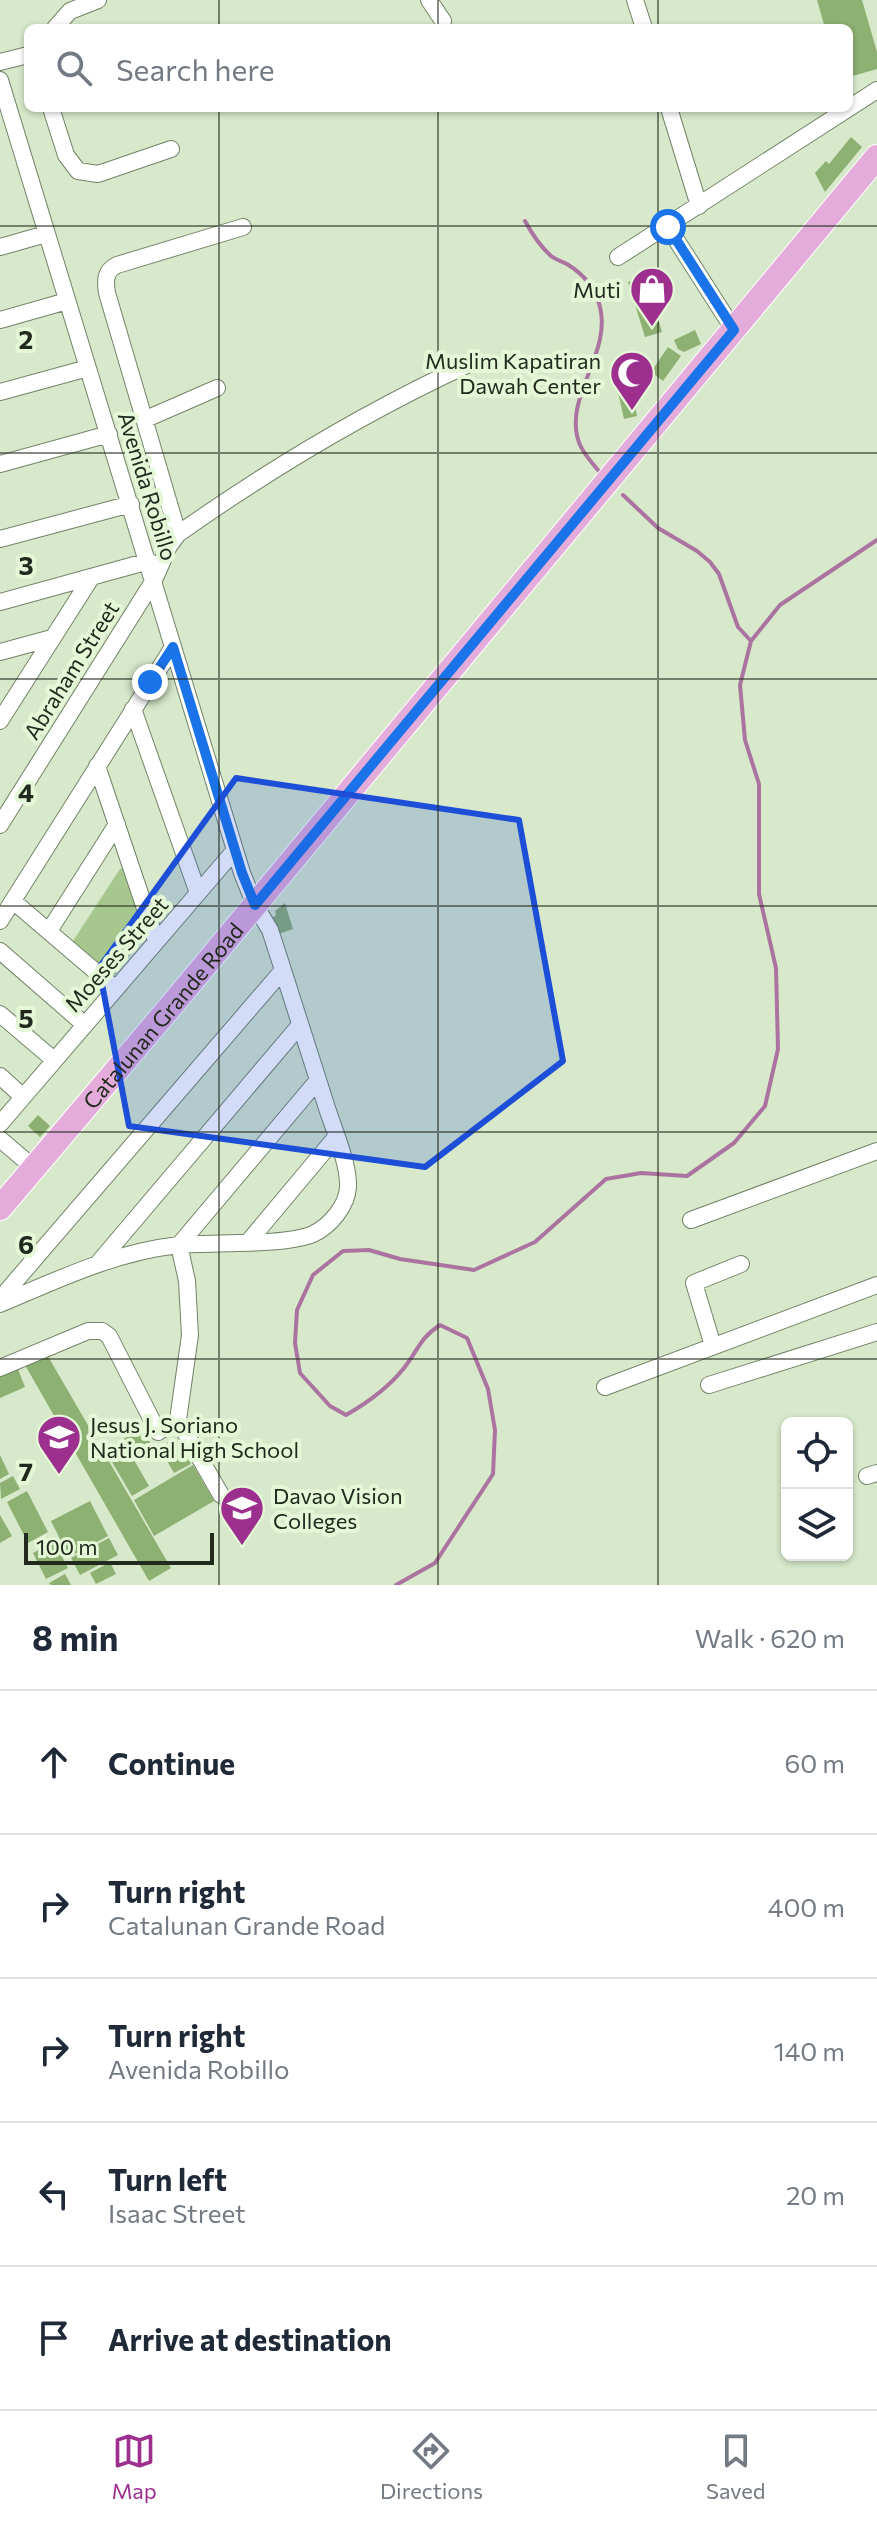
<!DOCTYPE html>
<meta charset="utf-8">
<style>
:root{--surface:#fff;--page:#f2f2f3;--text:#1f2937;--muted:#747a83;--line:#e0e1e3;--accent:#9d308f}
body{margin:0;font-family:Commissioner,sans-serif;background:var(--page);color:var(--text)}
.controls{position:absolute;right:24px;bottom:24px;display:grid;overflow:hidden;border-radius:12px;box-shadow:0 2px 6px #0004}
.controls button{width:72px;height:72px;display:grid;place-items:center;padding:0;border:0;border-bottom:2px solid var(--line);background:var(--surface);color:var(--text);font:40px sans-serif}
.scale{position:absolute;left:24px;bottom:20px;width:190px;box-sizing:border-box;padding-left:8px;border:4px solid #22291d;border-top:0;font-size:22px;line-height:28px;white-space:nowrap;color:#22291d;-webkit-text-stroke:6px #e4f7d7;paint-order:stroke}
.stop{position:absolute;width:24px;height:24px;margin:-18px;border:6px solid #1a73e8;border-radius:50%;background:#fff}
.stop.end{background:#1a73e8;border-color:#fff;box-shadow:0 2px 8px #0008}
.list{margin:0;padding:0;list-style:none}
h2{display:flex;justify-content:space-between;align-items:center;height:104px;margin:0;padding:0 32px;font-size:34px}
h2 small{font-size:26px;font-weight:400;color:var(--muted)}
.list li{display:grid;grid-template-columns:52px 1fr auto;gap:24px;align-items:center;box-sizing:border-box;height:144px;padding:0 32px;border-top:2px solid var(--line)}
.list b{display:block;font-size:30px;white-space:nowrap}
.list p{margin:0;font-size:26px;white-space:nowrap;color:var(--muted)}
.list em{font-size:26px;font-style:normal;color:var(--muted)}
.icon{flex:none;width:44px;height:44px;fill:none;stroke:currentColor;stroke-width:2;stroke-linecap:round;stroke-linejoin:round}
.map{position:relative;flex:none;width:877px;height:1585px;overflow:hidden}
.search{position:absolute;background:var(--surface);box-shadow:0 2px 6px #0004;left:24px;right:24px;top:24px;height:88px;display:flex;align-items:center;gap:20px;box-sizing:border-box;padding:0 28px;border-radius:12px;color:var(--muted);font-size:30px}
.sheet{height:824px;background:var(--surface)}
nav{display:flex;justify-content:space-around;align-items:center;box-sizing:border-box;height:112px;border-top:2px solid var(--line);background:var(--surface);font-size:22px;color:var(--muted)}
nav a{display:grid;justify-items:center;gap:4px}
nav .on{color:var(--accent)}
.map>svg:first-child{display:block}
.green{fill:#a6c78e}
.lines{fill:none;stroke-linecap:round;stroke-linejoin:round}
.stream{stroke:#ab73a0;stroke-width:4}
.building{fill:#8db073}
.street-casing{stroke:#728367;stroke-width:18}
.primary-casing{stroke:#fff;stroke-width:26}
.street{stroke:#fff;stroke-width:16}
.primary{stroke:#e3acda;stroke-width:24}
.route{stroke:#1a73e8;stroke-width:10}
.marked{fill:#1d4ed8;fill-opacity:0.2;stroke:#1d4ed8;stroke-width:6;stroke-linejoin:round}
.grid{fill:none;stroke:#22291d;stroke-width:2;stroke-opacity:0.55}
.labels{text-anchor:middle;dominant-baseline:central;stroke-width:8;stroke-linejoin:round;paint-order:stroke}
.poi-label{font-size:22px;fill:#22291d;stroke:#e4f7d7;text-anchor:end}
.street-label{font-size:22px;fill:#22291d;stroke:#e4f7d7}
.grid-label{font-size:26px;text-anchor:middle;font-weight:bold;fill:#22291d;stroke:#e4f7d7;stroke-width:8;stroke-linejoin:round;paint-order:stroke}
</style>
<div class="map">
<svg width="877" height="1585" viewBox="0 0 877 1585">
<rect width="100%" height="100%" fill="#d7e9ca"/>
<path class="green" d="M124,868L145,935L115,975L110,976L73,941L120,869Z"/>
<g class="lines">
<path class="stream" d="M525,221C532,234 540,246 551,256C556,260 561,261 567,264C583,274 596,289 600,307C612,355 561,399 580,445C585,456 594,465 602,475
M623,495L658,528L697,551L710,562L719,574L738,627L751,641
M396,1585L435,1563L493,1474L495,1430L488,1389L467,1338L440,1325C419,1339 419,1349 404,1368C389,1387 367,1403 346,1415L330,1406L300,1373L295,1343L297,1310L313,1275L343,1251L369,1250L400,1259L474,1270L535,1242L606,1179L641,1173L687,1176L734,1143L765,1106L778,1049L776,968L759,894V784L745,740L740,685L751,641L780,605L877,540"/>
</g>
<path class="building" d="M817,0H862L877,52V69L849,77V28H825Z
M851,137L862,147L825,192L815,173L826,161L829,164Z
M646,276L662,332L645,337L628,282Z
M695,330L701,344L684,352L678,349L674,340Z
M668,347L681,356L663,381L651,372Z
M638,361L643,371L629,377L637,416L624,419L613,369Z
M285,903L293,929L276,935L271,919L276,915L275,911Z
M38,1115L50,1126L40,1137L28,1126Z
M46,1353L171,1568L149,1581L25,1365Z
M18,1369L25,1387L0,1398V1376Z
M142,1428L153,1448L134,1460L149,1486L132,1496L105,1450Z
M176,1438L191,1464L174,1473L159,1447Z
M0,1455L9,1474L0,1479Z
M193,1465L214,1501L154,1536L134,1500Z
M13,1476L20,1489L1,1499L0,1483Z
M27,1491L48,1532L28,1543L7,1502Z
M90,1501L108,1536L69,1557L51,1521Z
M0,1515L12,1536L0,1543Z
M109,1538L118,1555L80,1575L71,1558Z
M54,1541L68,1568L46,1579L33,1553Z
M110,1562L116,1574L96,1584L90,1573Z
M65,1574L71,1585H51L49,1583Z"/>
<g class="lines">
<g class="street-casing">
<path id="street" d="M429,0L443,21
M635,0L644,28
M55,28L70,11L98,0
M0,62L28,55
M0,80L242,873L255,905L270,930C289,988 307,1046 326,1105C333,1128 349,1163 348,1187C347,1206 330,1226 313,1234C285,1246 213,1242 179,1245C115,1252 59,1279 0,1304
M51,108L66,155L78,171L98,174L171,149
M669,108L699,206
M668,227L734,330
M0,247L46,234
M618,257L877,90
M0,320L67,301
M0,392L88,368
M146,419L217,388
M0,464L109,434
M178,534L107,293C105,280 105,271 117,265L243,227
M0,539L131,504
M0,602L149,561
M0,652L52,638
M133,709L198,893
M0,721L91,578
M97,766L156,941
M0,825L154,580L169,546L178,534C270,469 369,410 471,363
M13,901L116,989
M0,921L173,647
M49,931L117,824
M0,951L85,1025
M0,1014L54,1060
M0,1076L23,1097
M0,1124L235,850
M0,1139L34,1168
M691,1220L877,1151
M249,1241L336,1137
M99,1262L300,1025
M0,1299L283,970
M713,1346L694,1283L741,1264
M0,1368L88,1331H102L109,1336L158,1432L178,1420
M709,1385L877,1332
M605,1387L877,1285
M867,1476L877,1473
M221,1495L178,1420L190,1335L187,1281L179,1245L318,1080"/>
</g>
<g class="primary-casing">
<g id="primary">
<path id="s1" d="M0,1208L176,1000L877,157"/>
</g>
</g>
<use href="#street" class="street"/>
<use href="#primary" class="primary"/>
</g>
<g class="lines">
<path class="route" d="M150,682L173,647L242,873L255,905L734,330L668,227"/>
</g>
<path class="marked" d="M236,778L519,820L563,1061L425,1167L129,1126L99,968Z"/>
<path class="grid" d="M219,0V28M438,0V28M658,0V28M219,108V1585M438,108V1585M658,108V1585M0,226H877M0,453H877M0,679H877M0,906H877M0,1132H877M0,1359H877"/>
<defs>
<g id="shop-pin" transform="scale(2.3)"><path d="M0 17L-7.5 6A9.5 9.5 0 1 1 7.5 6Z" fill="#9d308f" stroke="#e4f7d7"/><path d="M-5-2.5h2.3a2.7 3.5 0 0 1 5.4 0H5L5.5 6h-11ZM-1.5-2.5h3a1.5 2.3 0 0 0-3 0Z" fill="#fff"/></g>
<g id="mosque-pin" transform="scale(2.3)"><path d="M0 17L-7.5 6A9.5 9.5 0 1 1 7.5 6Z" fill="#9d308f" stroke="#e4f7d7"/><path d="M3.5-4.9A6 6 0 1 0 3.5 4.9A5 5 0 1 1 3.5-4.9Z" fill="#fff"/></g>
<g id="school-pin" transform="scale(2.3)"><path d="M0 17L-7.5 6A9.5 9.5 0 1 1 7.5 6Z" fill="#9d308f" stroke="#e4f7d7"/><path d="M0-5L7-2L0 1L-7-2ZM-4 1L0 2.5L4 1V4Q0 6-4 4Z" fill="#fff"/></g>
<g id="university-pin" transform="scale(2.3)"><path d="M0 17L-7.5 6A9.5 9.5 0 1 1 7.5 6Z" fill="#9d308f" stroke="#e4f7d7"/><path d="M0-5L7-2L0 1L-7-2ZM-4 1L0 2.5L4 1V4Q0 6-4 4Z" fill="#fff"/></g>
</defs>
<g fill-rule="evenodd">
<use href="#shop-pin" x="652" y="289"/>
<use href="#mosque-pin" x="632" y="373"/>
<use href="#school-pin" x="59" y="1437"/>
<use href="#university-pin" x="242" y="1508"/>
</g>
<g class="labels">
<g class="poi-label">
<text x="621" y="289">Muti</text>
<text x="601" y="360">Muslim Kapatiran<tspan x="601" dy="25">Dawah Center</tspan></text>
<text x="90" y="1424" text-anchor="start">Jesus J. Soriano<tspan x="90" dy="25">National High School</tspan></text>
<text x="273" y="1495" text-anchor="start">Davao Vision<tspan x="273" dy="25">Colleges</tspan></text>
</g>
<g class="street-label">
<text transform="translate(148 486) rotate(73)">Avenida Robillo</text>
<text transform="translate(71 670) rotate(-58)">Abraham Street</text>
<text transform="translate(116 954) rotate(-49)">Moeses Street</text>
<text stroke="none"><textPath href="#s1" startOffset="252">Catalunan Grande Road</textPath></text>
</g>
</g>
<g class="grid-label">
<text x="26" y="349">2</text>
<text x="26" y="575">3</text>
<text x="26" y="802">4</text>
<text x="26" y="1028">5</text>
<text x="26" y="1254">6</text>
<text x="26" y="1481">7</text>
</g>
</svg>
<div class="controls">
<button><svg class="icon" aria-label="locate" viewBox="0 0 24 24"><circle cx="12" cy="12" r="6"/><path d="M12 2v4M12 18v4M2 12h4M18 12h4"/></svg></button>
<button><svg class="icon" aria-label="layers" viewBox="0 0 24 24"><path d="M12 4l9 5-9 5-9-5zM3 14l9 5 9-5"/></svg></button>
</div>
<div class="scale">100 m</div>
<div class="stop" style="left:668px;top:227px"></div>
<div class="stop end" style="left:150px;top:682px"></div>
<div class="search"><svg class="icon" aria-label="search" viewBox="0 0 24 24"><circle cx="10" cy="10" r="6"/><path d="M15 15l6 6"/></svg>Search here</div>
</div>
<section class="sheet">
<h2>8 min<small>Walk · 620 m</small></h2>
<ul class="list">
<li><svg class="icon" aria-label="ahead" viewBox="0 0 24 24"><path d="M12 20V5M6 11l6-6 6 6"/></svg><div><b>Continue</b></div><em>60 m</em></li>
<li><svg class="icon" aria-label="right" viewBox="0 0 24 24"><path d="M7 20v-9h11M14 6l5 5-5 5"/></svg><div><b>Turn right</b><p>Catalunan Grande Road</p></div><em>400 m</em></li>
<li><svg class="icon" aria-label="right" viewBox="0 0 24 24"><path d="M7 20v-9h11M14 6l5 5-5 5"/></svg><div><b>Turn right</b><p>Avenida Robillo</p></div><em>140 m</em></li>
<li><svg class="icon" aria-label="left" viewBox="0 0 24 24"><path d="M17 20v-9H6M10 6l-5 5 5 5"/></svg><div><b>Turn left</b><p>Isaac Street</p></div><em>20 m</em></li>
<li><svg class="icon" aria-label="arrive" viewBox="0 0 24 24"><path d="M6 21V4h12l-3 4 3 4H6"/></svg><div><b>Arrive at destination</b></div></li>
</ul>
</section>
<nav>
<a class="on"><svg class="icon" aria-label="map" viewBox="0 0 24 24"><path d="M3 6l6-2 6 2 6-2v14l-6 2-6-2-6 2zM9 4v14M15 6v14"/></svg>Map</a>
<a><svg class="icon" aria-label="directions" viewBox="0 0 24 24"><path d="M12 3l9 9-9 9-9-9zM9 14v-3h6M13 9l2 2-2 2"/></svg>Directions</a>
<a><svg class="icon" aria-label="saved" viewBox="0 0 24 24"><path d="M7 4h10v16l-5-4-5 4z"/></svg>Saved</a>
</nav>
